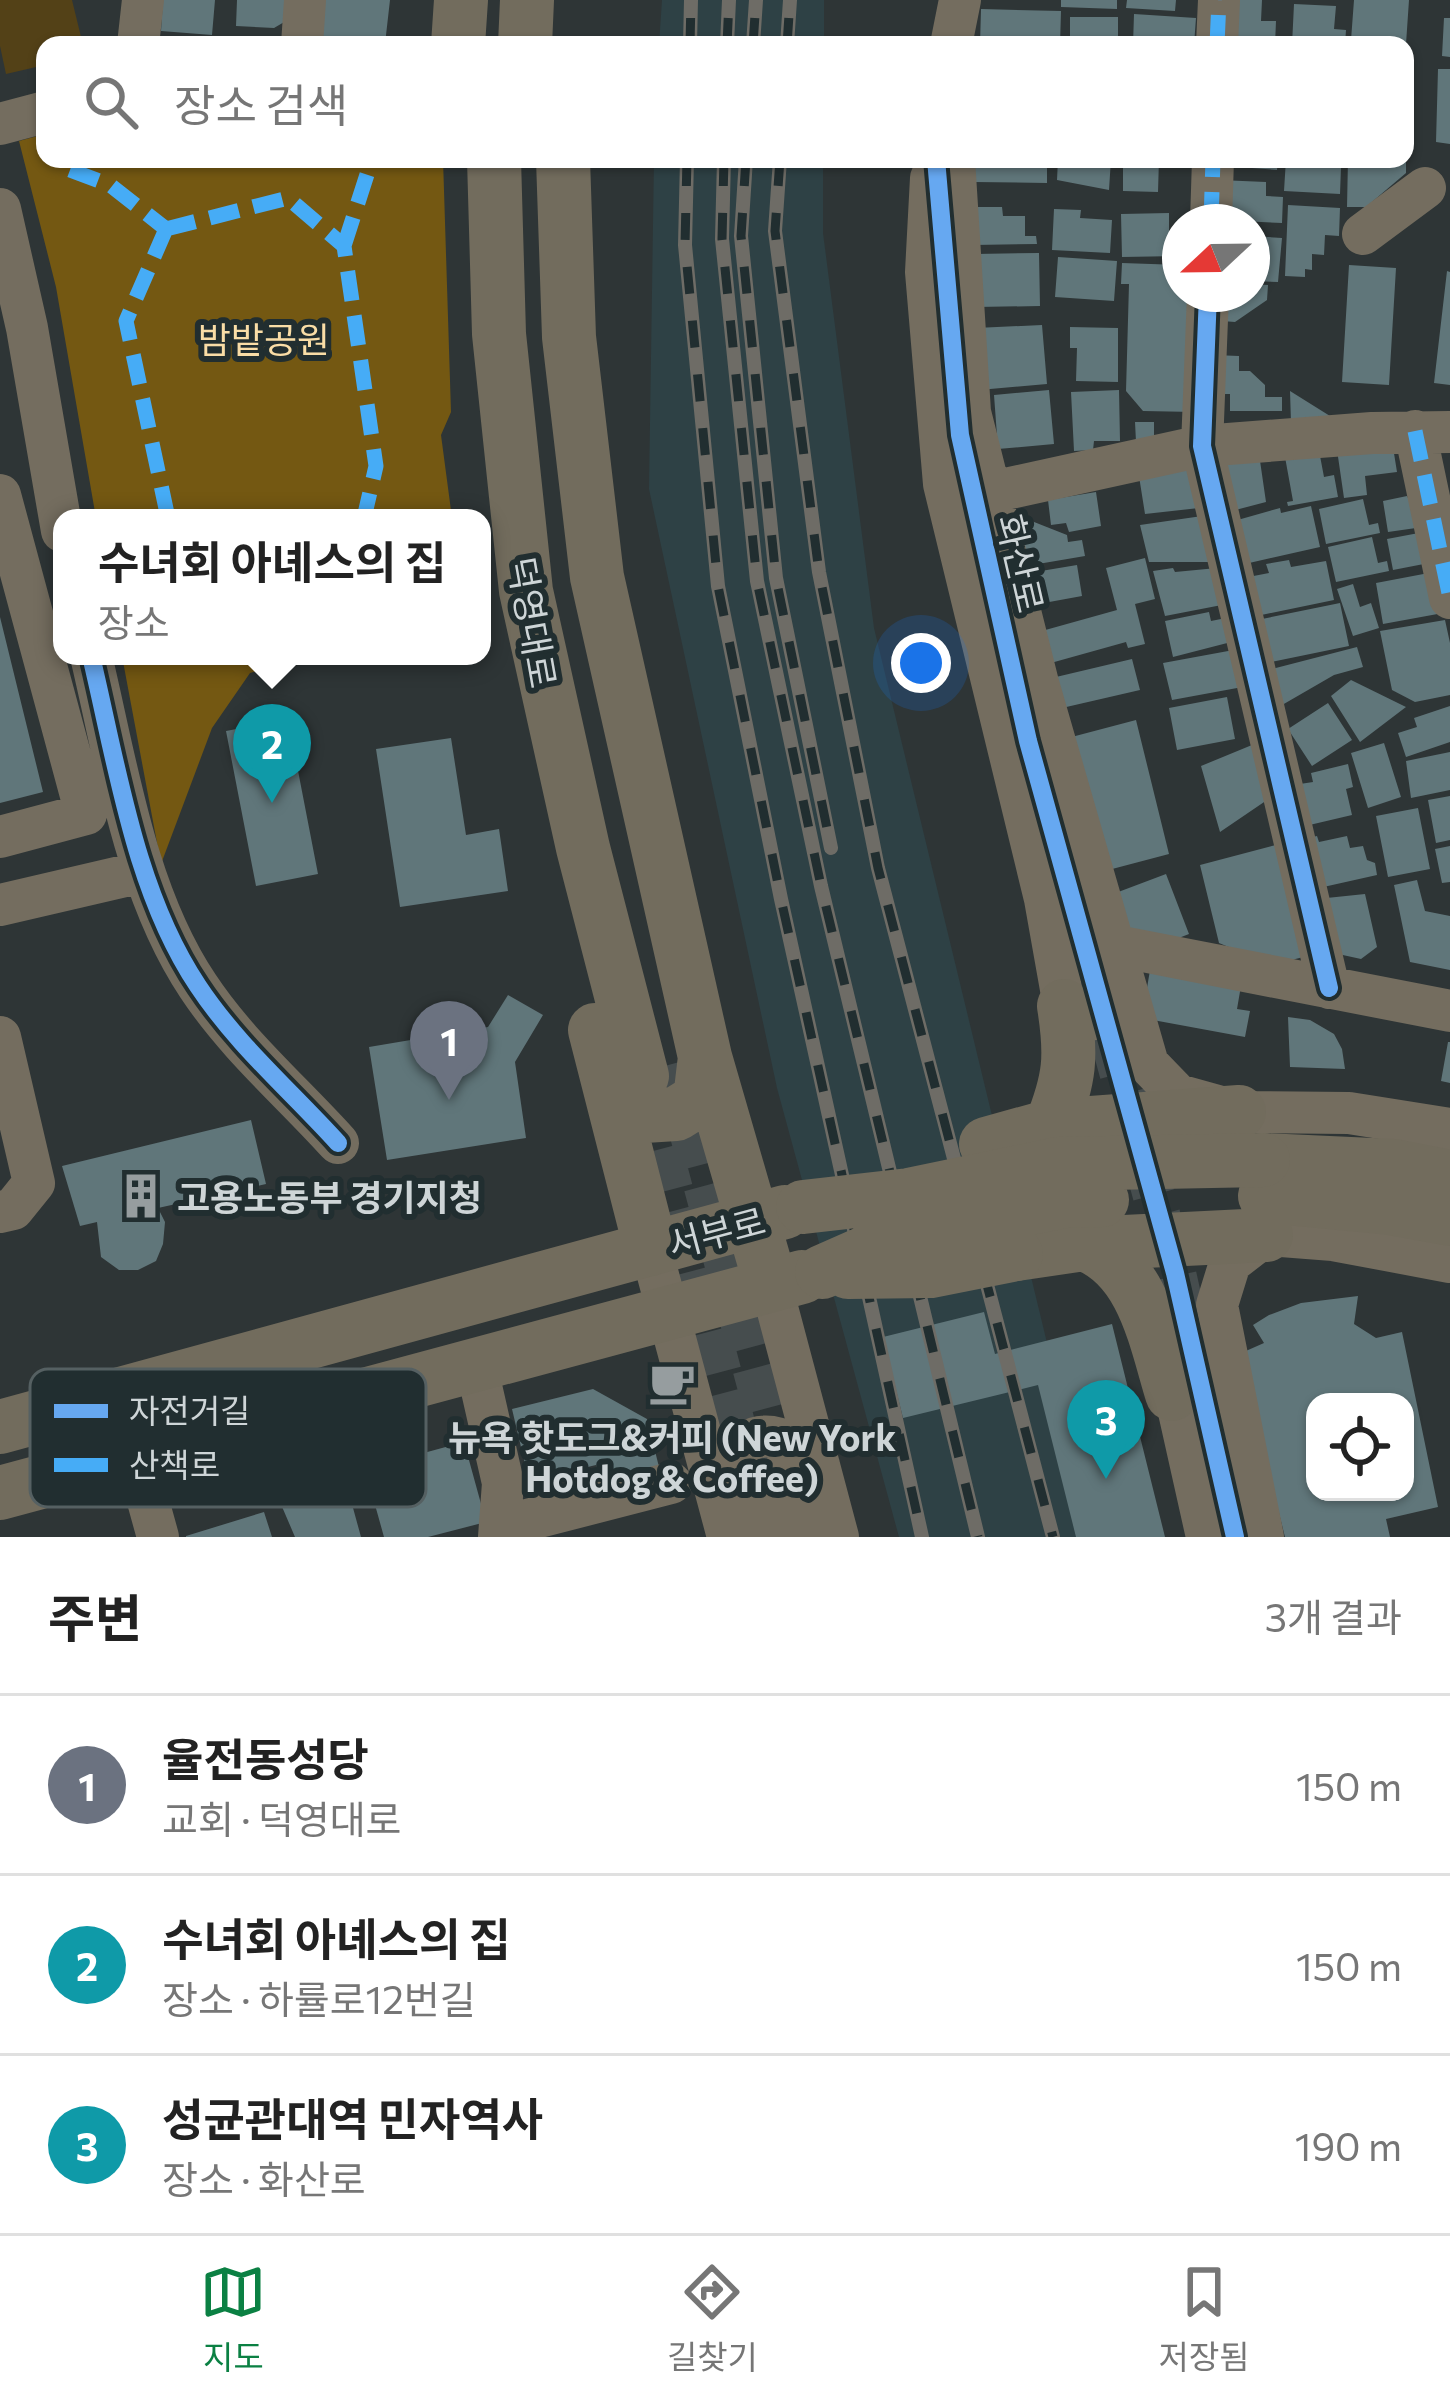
<!DOCTYPE html>
<html lang="ko">
<meta charset="utf-8">
<style>
:root{--surface:#fff;--page:#f6f6f6;--text:#222;--muted:#767676;--line:#e0e0e0;--accent:#0b8043}
body{margin:0;font-family:Commissioner,"Noto Sans KR",sans-serif;background:var(--page);color:var(--text)}
.controls{position:absolute;right:36px;bottom:36px;display:grid;overflow:hidden;border-radius:24px;box-shadow:0 3px 9px #0004}
.controls button{width:108px;height:108px;display:grid;place-items:center;padding:0;border:0;border-bottom:3px solid var(--line);background:var(--surface);color:var(--text);font:60px sans-serif}
.compass{position:absolute;left:1162px;top:204px;width:108px;height:108px;border-radius:50%;background:var(--surface);box-shadow:0 3px 9px #0004;rotate:248deg}
.you{position:absolute;left:921px;top:663px;width:42px;height:42px;margin:-30px;border:9px solid #fff;border-radius:50%;background:#1a73e8;box-shadow:0 0 0 18px #1a73e833}
.badge{display:grid;place-items:center;width:78px;height:78px;border-radius:50%;background:var(--accent);color:#fff;font-size:39px;font-weight:700}
.pin{position:absolute;translate:-50% -99px;filter:drop-shadow(0 3px 6px #0008)}
.pin::after{content:'';position:absolute;top:63px;width:42px;height:36px;background:inherit;clip-path:polygon(0 0,100% 0,50% 100%)}
.popup{position:absolute;left:53px;top:509px;width:438px;height:156px;box-sizing:border-box;display:grid;place-content:center;border-radius:24px;background:var(--surface);filter:drop-shadow(0 3px 9px #0005);font-size:39px;white-space:nowrap;color:var(--muted)}
.popup b{font-size:45px;color:var(--text)}
.popup::after{content:'';position:absolute;left:50%;top:100%;margin-left:-24px;border:24px solid transparent;border-top-color:var(--surface)}
.list{margin:0;padding:0;list-style:none}
h2{display:flex;justify-content:space-between;align-items:center;height:156px;margin:0;padding:0 48px;font-size:51px}
h2 small{font-size:39px;font-weight:400;color:var(--muted)}
.list li{display:grid;grid-template-columns:78px 1fr auto;gap:36px;align-items:center;box-sizing:border-box;height:180px;padding:0 48px;border-top:3px solid var(--line)}
.list b{display:block;font-size:45px;white-space:nowrap}
.list p{margin:0;font-size:39px;white-space:nowrap;color:var(--muted)}
.list em{font-size:39px;font-style:normal;color:var(--muted)}
.icon{flex:none;width:66px;height:66px;fill:none;stroke:currentColor;stroke-width:2;stroke-linecap:round;stroke-linejoin:round}
.map{position:relative;flex:none;width:1450px;height:1537px;overflow:hidden}
.search{position:absolute;background:var(--surface);box-shadow:0 3px 9px #0004;left:36px;right:36px;top:36px;height:132px;display:flex;align-items:center;gap:30px;box-sizing:border-box;padding:0 42px;border-radius:24px;color:var(--muted);font-size:45px}
.sheet{height:696px;background:var(--surface)}
nav{display:flex;justify-content:space-around;align-items:center;box-sizing:border-box;height:168px;border-top:3px solid var(--line);background:var(--surface);font-size:33px;color:var(--muted)}
nav a{display:grid;justify-items:center;gap:6px}
nav .on{color:var(--accent)}
.map>svg:first-child{display:block}
.built{fill:#2e4145}
.green{fill:#534117}
.forest{fill:#745812}
.building{fill:#60767a;fill-rule:evenodd}
.lines{fill:none;stroke-linecap:round;stroke-linejoin:round}
.minor-tunnel{stroke:#464d4e;stroke-width:42;stroke-dasharray:42 21;stroke-linecap:butt}
.minor{stroke:#746d5f;stroke-width:42}
.major{stroke:#726c5d;stroke-width:54}
.rail-casing{stroke:#6e6c66;stroke-width:14}
.rail{stroke:#212e30;stroke-width:9;stroke-dasharray:27;stroke-linecap:butt}
.major-bridge{stroke:#726c5d;stroke-width:54}
.quiet{stroke:#46acf6;stroke-width:15;stroke-dasharray:30 15;stroke-linecap:butt}
.cycleway-casing{stroke:#212e30;stroke-width:26}
.cycleway{stroke:#66a8f1;stroke-width:18}
.labels{text-anchor:middle;dominant-baseline:central;stroke-width:12;stroke-linejoin:round;paint-order:stroke}
.park-label{font-size:36px;fill:#f9dda6;stroke:#212e30}
.street-label{font-size:36px;fill:#ced5d7;stroke:#212e30}
.poi-label{font-size:36px;font-weight:bold;fill:#ced5d7;stroke:#212e30;text-anchor:start}
.key{fill:#212e30;stroke:#556062;stroke-width:3}
.key-label{font-size:33px;fill:#ced5d7}
</style>
<div class="map">
<svg width="1450" height="1537" viewBox="0 0 1450 1537">
<rect width="100%" height="100%" fill="#2e3536"/>
<path class="built" d="M662,0H824V45H659Z
M654,159H823V233L874,628L1094,1537H899L777,1088L649,489Z"/>
<path class="green" d="M0,0H72L83,45H45V65L6,74L0,46Z"/>
<path class="forest" d="M45,134V159H443L451,412L441,435L452,518H96L56,287L19,141Z
M122,656H310L250,673L212,728L161,864Z"/>
<path class="building" d="M163,0H215L212,35L161,31Z
M237,0H292L291,18L274,28L236,26Z
M325,0H390L385,44L321,38Z
M1061,0H1117V9L1061,7Z
M1127,0H1176L1175,11L1126,8Z
M1225,0H1262L1261,21H1276L1275,45L1224,44Z
M1354,0H1409L1406,44L1351,40Z
M1294,4L1336,6L1334,29L1346,30L1345,45H1292Z
M981,9L1061,11L1060,45H980Z
M1134,14L1196,18L1194,45H1133Z
M1070,17H1118V45H1070Z
M1444,18H1450V57L1442,56Z
M1438,69H1450V144L1436,142Z
M974,159H1047V183L974,182Z
M1058,159H1111L1109,190L1057,180Z
M1123,159H1159L1158,192L1123,191Z
M1226,159H1278L1277,170L1225,166Z
M1286,159H1323V165L1341,167L1340,194L1284,191Z
M1348,159H1406V173L1366,207H1347Z
M1219,180L1266,182V196L1283,197L1282,223L1217,220Z
M1288,205L1340,208L1339,236L1325,235L1324,255L1312,254V270L1305,269V277L1285,276Z
M972,207H1002L1003,216H1025V236H1036L1037,244L973,245Z
M1054,209L1081,210L1080,218L1112,220L1110,253L1052,250Z
M1169,213V234H1180V256L1122,257L1121,214Z
M1252,236L1282,238L1278,282L1252,281Z
M1039,253L1040,306L976,307L975,254Z
M1058,257L1117,261L1114,301L1055,297Z
M1122,263L1180,265V294H1199L1195,412L1143,411L1126,391L1129,284H1121Z
M1349,265L1396,268L1389,385L1342,382Z
M1447,271L1450,272V385L1434,383Z
M1252,284L1268,285L1267,300L1235,322L1222,321L1224,294H1252Z
M1042,325L1047,384L979,390L976,328Z
M1070,327L1118,328V382L1076,381L1077,348H1070Z
M1214,355L1239,356V371H1250L1265,385V397H1282V411H1230V394H1214Z
M1049,390L1054,444L998,449L994,395Z
M1119,390L1120,441H1094L1093,450L1074,451L1071,392Z
M1290,391L1330,416L1291,423Z
M1135,422H1154V442H1136Z
M1317,440L1324,477L1334,475L1338,497L1288,506L1287,502L1293,501L1283,446Z
M1336,443L1393,447L1397,472L1365,476L1367,495L1344,498Z
M1258,447L1266,502L1224,513L1222,451Z
M1181,466L1203,480L1208,507L1145,514L1138,470Z
M1096,492L1101,526L1069,532L1066,523L1051,525L1048,500Z
M1407,496L1423,527L1388,532L1383,501Z
M1363,499L1369,525L1378,523L1380,533L1326,544L1319,509Z
M1311,506L1320,547L1236,566L1227,523L1280,508L1281,513Z
M1209,515L1218,562H1149L1140,525Z
M1004,520H1029L1067,535L1068,542L1082,540L1085,556L1015,568Z
M1424,532L1429,563L1393,570L1387,539Z
M1372,537L1378,563L1387,561L1389,571L1336,582L1328,547Z
M1145,558L1155,599L1135,604L1145,644L1128,648L1126,642L1040,666L1031,634L1117,610L1106,568Z
M1289,560L1291,567L1326,561L1334,600L1247,618L1238,579L1269,573L1266,564Z
M1077,565L1082,596L1022,607L1017,575Z
M1173,568L1175,572L1217,568L1227,604L1165,616L1153,571Z
M1434,572L1443,613L1383,624L1376,583Z
M1353,584L1360,607L1371,603L1379,628L1353,636L1337,589Z
M1340,603L1349,646L1261,664L1262,619Z
M1209,612L1211,621L1231,617L1235,641L1173,657L1165,621Z
M0,617L43,792L0,803Z
M1445,620L1450,643V695L1415,702L1392,690L1380,631Z
M1357,647L1363,667L1334,675L1270,712L1260,672Z
M1239,649L1248,686L1172,700L1163,663Z
M1132,659L1140,690L1049,711L1056,677Z
M1351,680L1406,707L1360,742L1331,696Z
M1227,697L1235,739L1177,750L1169,708Z
M1328,703L1352,740L1312,766L1288,729Z
M1450,706V742L1406,757L1398,733L1417,727L1414,718Z
M288,719L318,874L256,886L226,731Z
M1136,720L1169,854L1097,873L1064,739Z
M451,738L466,835L499,829L508,891L400,907L376,749Z
M1384,743L1401,797L1368,808L1351,753Z
M1252,745L1270,798L1220,832L1201,766Z
M1450,752V790L1411,798L1406,761Z
M1348,764L1353,787L1346,789L1352,815L1301,827L1300,784L1313,782L1311,773Z
M1450,796V840L1436,843L1428,800Z
M1418,808L1430,869L1388,877L1376,816Z
M1317,836L1319,842L1347,836L1350,848L1363,846L1367,860L1375,863L1377,875L1310,890L1300,840Z
M1287,842L1315,954L1272,965L1219,943L1200,865Z
M1450,846V882L1442,883L1435,849Z
M1166,874L1189,934L1166,943L1129,936L1105,897Z
M1417,880L1425,911L1450,916V970L1410,962L1394,885Z
M1365,894L1377,947L1361,959L1329,952L1317,899Z
M1151,964L1242,980L1237,1009L1250,1011L1245,1037L1142,1018Z
M508,995L543,1015L515,1062L526,1138L387,1160L369,1047L488,1027Z
M1288,1017L1310,1020L1334,1034L1342,1049L1345,1069L1290,1067Z
M1448,1042H1450V1083L1441,1081Z
M251,1120L266,1184L158,1208L165,1222L163,1244L156,1261L138,1270H119L101,1257L97,1222L80,1226L62,1166Z
M1358,1296L1354,1324L1376,1338L1402,1332L1438,1507L1386,1519L1390,1537H1285L1239,1354L1264,1343L1253,1325L1269,1315L1301,1303ZM1315,1402H1405V1492H1315Z
M984,1312L995,1354L1112,1324L1165,1537H1076L1038,1385L903,1418L883,1337Z
M593,1389L647,1419L659,1467L600,1482L596,1465L529,1481L512,1409Z
M464,1442L486,1522L428,1537H384L365,1469Z
M344,1475L361,1537H295L274,1488Z
M264,1512L272,1537H186V1536Z"/>
<g class="lines">
<path class="minor-tunnel" d="M1093,972L1175,1273L1211,1436
M672,1064L780,1467
M645,1088L749,1480"/>
<path class="minor" d="M138,45L143,0
M302,45L305,0
M951,45L960,0
M1217,45L1219,0
M0,124L45,112
M954,159L970,412L1038,683L1148,1064L1178,1095L1239,1112L1349,1113L1450,1129
M931,178L926,272L944,484L1045,899L1064,1006L1082,1022L1114,1014L1123,988
M0,209L27,328L62,531
M1211,222L1213,159
M1363,234L1425,188
M1208,294L1202,446L1329,988
M1415,431L1450,598
M987,493L1202,446L1372,433L1450,432
M0,495L86,814L0,837
M91,656C117,765 135,892 198,986C237,1045 291,1091 338,1143
M0,905L142,872
M1112,945L1450,1011
M0,1037L34,1183L13,1209L0,1212
M651,1249L728,1537
M771,1285L838,1537
M476,1364L503,1483L499,1537
M135,1454L158,1537
M781,1474L798,1537
M750,1482L763,1537
M716,1491C721,1480 725,1463 733,1454C762,1420 794,1442 819,1465
M500,1527L671,1483
M1207,1537L1173,1385L1185,1364L1197,1360L1213,1366L1231,1390
M1263,1537L1217,1305L1230,1263L1266,1235L1333,1240L1450,1262"/>
<path class="major" d="M458,45L461,0
M525,45L527,0
M494,159L499,334L526,591L583,848L642,1076
M563,159L569,337L597,577L705,1057L771,1285
M595,1030L651,1249
M611,1086L644,1116L676,1114L700,1099L705,1057
M1051,1126C1070,1079 1072,1056 1064,1006
M986,1144L1051,1126L1239,1112
M1263,1160L1394,1166L1450,1177
M1265,1196L1389,1208L1450,1219
M1084,1244C1143,1266 1155,1338 1172,1394
M1016,1254L1084,1244L1266,1235
M0,1427L785,1212
M0,1493L802,1277"/>
<g class="rail-casing">
<path id="rail" d="M690,45L691,0
M727,45L729,0
M753,45L756,0
M787,45L790,0
M687,159L685,245L718,586L781,899L922,1537
M724,159L722,239L757,581L821,886L978,1537
M746,159L741,236L776,578L831,848
M780,159L775,231L819,572L878,868L1053,1537"/>
</g>
<use href="#rail" class="rail"/>
<path class="major-bridge" d="M803,1207L909,1195L1058,1164L1263,1160
M822,1272L915,1231L1065,1201L1102,1200
M848,1272L931,1271L1016,1254"/>
<path class="quiet" d="M1217,45L1219,0
M70,170L110,185L166,229
M1211,222L1213,159
M166,229L288,198L344,246L376,466L364,518
M166,229L126,321L168,518
M344,246L372,159
M1415,431L1450,598"/>
<g class="cycleway-casing">
<path id="cycleway" d="M936,159L960,435L1028,741L1175,1273L1235,1537
M1208,294L1202,446L1329,988
M91,656C117,765 135,892 198,986C237,1045 291,1091 338,1143"/>
</g>
<use href="#cycleway" class="cycleway"/>
</g>
<defs>
<g id="building-bare" transform="scale(3.6)"><path d="M-4-6H4V6H1V3H-1V6H-4ZM-2.5-4.3h1.7v1.8h-1.7ZM.8-4.3h1.7v1.8H.8ZM-2.5-1h1.7V.8h-1.7ZM.8-1h1.7V.8H.8Z" fill="#969d9f" stroke="#212e30" stroke-width="2.5" paint-order="stroke"/></g>
<g id="cafe-bare" transform="scale(3.6)"><path d="M-5.5-4.5H6V0H3Q3 3.5 0 3.5H-2.5Q-5.5 3.5-5.5 0ZM3-3.2v2h1.7v-2ZM-6 4.5H4V6H-6Z" fill="#969d9f" stroke="#212e30" stroke-width="2.5" paint-order="stroke"/></g>
</defs>
<g fill-rule="evenodd">
<use href="#building-bare" x="141" y="1196"/>
<use href="#cafe-bare" x="672" y="1383"/>
</g>
<g class="labels">
<g class="park-label">
<text x="264" y="338">밤밭공원</text>
</g>
<g class="street-label">
<text transform="translate(1022 563) rotate(77)">화산로</text>
<text transform="translate(534 622) rotate(80)">덕영대로</text>
<text transform="translate(716 1231) rotate(-15)">서부로</text>
</g>
<g class="poi-label">
<text x="177" y="1196">고용노동부 경기지청</text>
<text x="672" y="1436" text-anchor="middle">뉴욕 핫도그&amp;커피 (New York<tspan x="672" dy="41">Hotdog &amp; Coffee)</tspan></text>
</g>
</g>
<rect x="30" y="1369" width="396" height="138" rx="18" class="key"/>
<rect x="54" y="1404" width="54" height="14" fill="#66a8f1"/>
<rect x="54" y="1458" width="54" height="14" fill="#46acf6"/>
<g class="key-label">
<text x="129" y="1423">자전거길</text>
<text x="129" y="1477">산책로</text>
</g>
</svg>
<div class="controls">
<button><svg class="icon" aria-label="locate" viewBox="0 0 24 24"><circle cx="12" cy="12" r="6"/><path d="M12 2v4M12 18v4M2 12h4M18 12h4"/></svg></button>
</div>
<svg class="compass" viewBox="-18 -18 36 36"><path d="M0-13l5 13h-10z" fill="#e53935"/><path d="M0 13l5-13h-10z" fill="#767676"/></svg>
<div class="you"></div>
<div class="pin badge" style="left:449px;top:1100px;background:#6b7280">1</div>
<div class="pin badge" style="left:272px;top:803px;background:#0f9aa8">2</div>
<div class="popup"><b>수녀회 아녜스의 집</b>장소</div>
<div class="pin badge" style="left:1106px;top:1479px;background:#0f9aa8">3</div>
<div class="search"><svg class="icon" aria-label="search" viewBox="0 0 24 24"><circle cx="10" cy="10" r="6"/><path d="M15 15l6 6"/></svg>장소 검색</div>
</div>
<section class="sheet">
<h2>주변<small>3개 결과</small></h2>
<ul class="list">
<li><span class="badge" style="background:#6b7280">1</span><div><b>율전동성당</b><p>교회 · 덕영대로</p></div><em>150 m</em></li>
<li><span class="badge" style="background:#0f9aa8">2</span><div><b>수녀회 아녜스의 집</b><p>장소 · 하률로12번길</p></div><em>150 m</em></li>
<li><span class="badge" style="background:#0f9aa8">3</span><div><b>성균관대역 민자역사</b><p>장소 · 화산로</p></div><em>190 m</em></li>
</ul>
</section>
<nav>
<a class="on"><svg class="icon" aria-label="map" viewBox="0 0 24 24"><path d="M3 6l6-2 6 2 6-2v14l-6 2-6-2-6 2zM9 4v14M15 6v14"/></svg>지도</a>
<a><svg class="icon" aria-label="directions" viewBox="0 0 24 24"><path d="M12 3l9 9-9 9-9-9zM9 14v-3h6M13 9l2 2-2 2"/></svg>길찾기</a>
<a><svg class="icon" aria-label="saved" viewBox="0 0 24 24"><path d="M7 4h10v16l-5-4-5 4z"/></svg>저장됨</a>
</nav>
